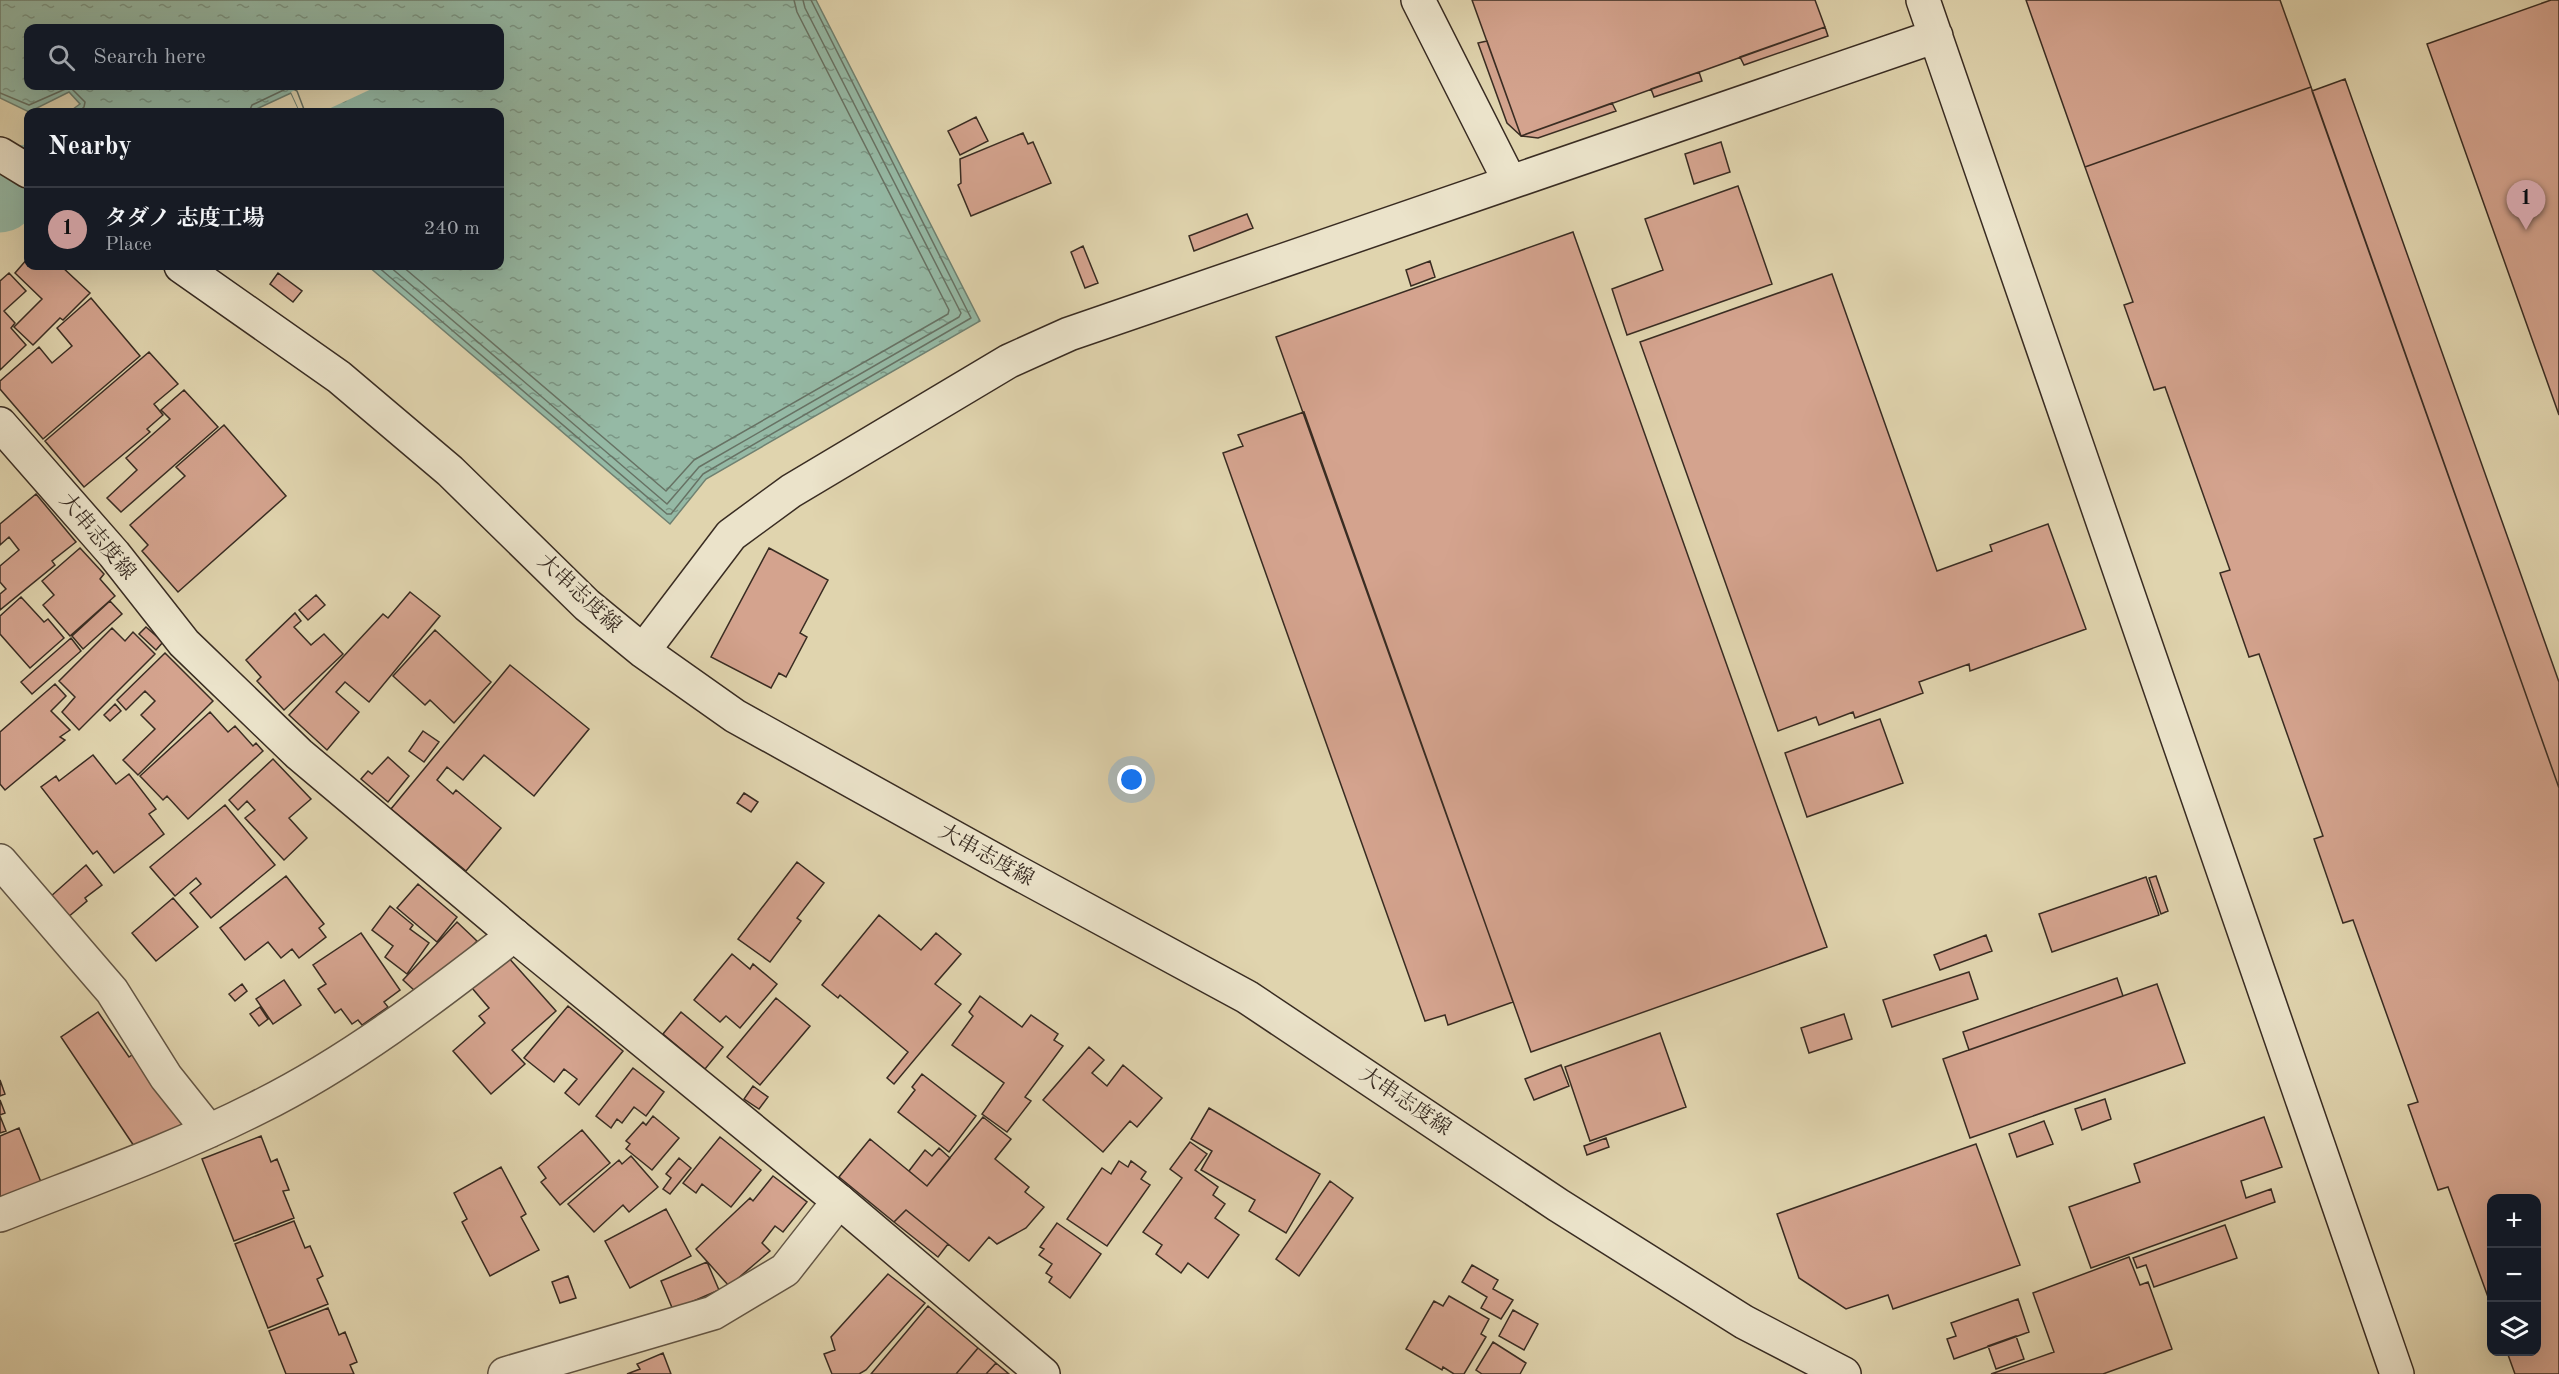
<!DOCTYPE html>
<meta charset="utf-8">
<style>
:root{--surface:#171b24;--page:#242831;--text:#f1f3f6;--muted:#9ea1a6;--line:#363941;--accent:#c59692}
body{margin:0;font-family:"Old Standard TT","Noto Serif JP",serif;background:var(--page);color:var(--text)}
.controls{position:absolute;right:18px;bottom:18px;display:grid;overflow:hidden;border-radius:12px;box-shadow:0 6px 24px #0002}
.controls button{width:54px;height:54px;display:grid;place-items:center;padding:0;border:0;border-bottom:2px solid var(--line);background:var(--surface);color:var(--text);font:30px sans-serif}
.you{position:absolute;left:1132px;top:780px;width:21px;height:21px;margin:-15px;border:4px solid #fff;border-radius:50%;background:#1a73e8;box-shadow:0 0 0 9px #1a73e833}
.badge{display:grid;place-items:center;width:39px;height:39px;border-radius:50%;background:var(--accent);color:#111;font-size:20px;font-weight:700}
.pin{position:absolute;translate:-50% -50px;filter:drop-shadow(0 2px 3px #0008)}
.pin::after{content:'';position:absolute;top:32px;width:21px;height:18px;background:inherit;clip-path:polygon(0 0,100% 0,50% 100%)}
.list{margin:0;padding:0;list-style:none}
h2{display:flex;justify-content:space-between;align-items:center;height:78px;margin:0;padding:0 24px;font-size:26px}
h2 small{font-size:20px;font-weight:400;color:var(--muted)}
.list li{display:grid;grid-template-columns:39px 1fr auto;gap:18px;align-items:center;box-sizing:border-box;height:84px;padding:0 24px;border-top:2px solid var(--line)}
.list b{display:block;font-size:22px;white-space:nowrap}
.list p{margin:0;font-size:20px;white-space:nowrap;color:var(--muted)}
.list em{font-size:20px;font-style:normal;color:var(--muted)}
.icon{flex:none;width:33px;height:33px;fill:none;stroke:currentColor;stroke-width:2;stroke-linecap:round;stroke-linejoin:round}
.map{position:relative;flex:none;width:2559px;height:1374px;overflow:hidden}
.search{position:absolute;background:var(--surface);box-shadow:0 6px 24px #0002;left:24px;top:24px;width:480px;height:66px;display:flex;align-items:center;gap:15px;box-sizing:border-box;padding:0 21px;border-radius:12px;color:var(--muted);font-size:22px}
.panel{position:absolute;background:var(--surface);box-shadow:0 6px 24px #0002;left:24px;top:108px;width:480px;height:162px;border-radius:12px}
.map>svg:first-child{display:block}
.water{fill:url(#water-ripples);stroke:#708171;stroke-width:1.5;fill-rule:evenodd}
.pier{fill:#e0d4ae}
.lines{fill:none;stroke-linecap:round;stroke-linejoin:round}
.shore{stroke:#677264;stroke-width:1.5}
.river{stroke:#95b9a5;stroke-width:75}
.building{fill:#d4a38e;stroke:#392c22;stroke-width:1.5}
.street-casing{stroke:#635645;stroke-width:36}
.secondary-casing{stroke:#392c22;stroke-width:36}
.street{stroke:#ebe3ca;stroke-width:33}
.secondary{stroke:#ebe3ca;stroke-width:33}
.labels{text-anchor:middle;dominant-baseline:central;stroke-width:5;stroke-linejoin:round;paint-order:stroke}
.street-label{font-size:21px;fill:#392c22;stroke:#ebe3ca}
</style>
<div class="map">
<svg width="2559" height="1374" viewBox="0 0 2559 1374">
<defs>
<pattern id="water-ripples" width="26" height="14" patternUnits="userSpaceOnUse" patternTransform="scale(1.5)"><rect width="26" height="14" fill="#95b9a5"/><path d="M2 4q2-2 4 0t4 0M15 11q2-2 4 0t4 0" fill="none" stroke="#7b9786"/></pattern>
</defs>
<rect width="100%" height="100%" fill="#e0d4ae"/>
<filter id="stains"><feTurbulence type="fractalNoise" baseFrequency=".00333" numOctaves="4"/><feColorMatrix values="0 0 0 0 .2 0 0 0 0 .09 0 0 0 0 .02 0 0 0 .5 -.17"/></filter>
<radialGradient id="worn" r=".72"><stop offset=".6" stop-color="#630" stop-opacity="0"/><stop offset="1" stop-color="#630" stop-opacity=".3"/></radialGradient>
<path class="water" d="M0,0H816L980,321L706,479L670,524L368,266H500V112H300L291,93L250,112H69L80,104L69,92L29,112L0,98ZM28,28H500V86H28Z"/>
<path class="pier" d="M305,86H378L322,112H300L291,92Z"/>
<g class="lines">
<path class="shore" d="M0,93L29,105L70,87L85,102L84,107L79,112
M249,112L252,105L290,87L297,91L305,112
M377,266L667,514H671L703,474L971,318L811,0
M389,266L667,504L699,467L959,317L961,313L805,8L803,0
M402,266L666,491L694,460L948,314L949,310L797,12L794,0"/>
<path class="river" d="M0,195L3,191L28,182"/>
</g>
<path class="building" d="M1472,0H1815L1825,27L1521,136Z
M2026,0H2280L2311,87L2085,167Z
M2551,0H2559V415L2427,44Z
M1825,27L1828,36L1744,65L1740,57Z
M1487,41L1521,136L1507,123L1478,43Z
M1699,72L1702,81L1654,97L1651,89Z
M2345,79L2559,682V788L2312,91Z
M2311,87L2559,788V1374H2515L2507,1352H2536V1198H2492V1308L2448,1187L2438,1190L2408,1105L2418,1102L2353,920L2343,923L2314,839L2323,836L2259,654L2249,657L2220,573L2230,570L2165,387L2154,390L2124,305L2133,302L2085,167Z
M1612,103L1616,111L1538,138L1521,136Z
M976,117L988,141L960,155L948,131Z
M1023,133L1028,144L1033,142L1051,183L971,216L958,185L961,183L960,159Z
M1721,142L1730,172L1694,184L1685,154Z
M1738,186L1772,284L1627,335L1612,289L1663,270L1645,219Z
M1247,214L1253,228L1194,251L1189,236Z
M1573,232L1827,947L1531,1052L1276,337Z
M1083,246L1098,283L1085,288L1071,252Z
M28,258V266H61L90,293L63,320L60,318L33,345L14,327L42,299L15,273Z
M1430,261L1435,277L1411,286L1406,270Z
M9,273L26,291L4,311L15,323L11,328L26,345L0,370V281Z
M278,273L302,291L293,302L270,284Z
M1832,274L1937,571L1992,551L1990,545L2048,524L2086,629L1970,671L1969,664L1919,682L1923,693L1855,718L1853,712L1819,725L1816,717L1778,731L1640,342Z
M91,298L140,356L43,439L0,389V381L39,347L52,363L72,346L57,328Z
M149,352L178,384L154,404L163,415L147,429L150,432L84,487L45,441Z
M184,390L218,427L121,512L107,498L137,470L126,458L170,419L161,410Z
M1304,412L1513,1002L1448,1025L1445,1015L1425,1021L1223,453L1243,446L1238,435Z
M224,425L286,496L178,592L142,551L148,545L130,525L185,476L176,467Z
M36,494L76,542L52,561L55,565L0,610V594L6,589L0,582V566L19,550L9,537L0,545V524Z
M80,548L104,574L100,579L115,596L70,636L43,605L54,595L42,581Z
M769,548L828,580L800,633L807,637L786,677L779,673L771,688L711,657Z
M410,592L440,616L369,702L345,682L336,692L359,712L327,750L289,715L383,614L388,618Z
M316,595L325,605L308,620L299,610Z
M21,597L44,622L48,619L64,638L30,668L0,634V616Z
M110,601L122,614L83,649L72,636Z
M295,613L301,621L294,627L311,645L324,634L343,654L284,710L257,681L261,677L246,660Z
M146,627L163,642L156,650L139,634Z
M112,628L125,641L133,632L155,654L79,730L62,712L75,697L59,681Z
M435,630L491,682L454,723L430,700L425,705L393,676Z
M71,638L81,651L32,694L21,682Z
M165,653L213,701L138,775L123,760L155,729L141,715L155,701L145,691L126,710L117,700Z
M510,665L589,729L534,796L484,755L463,780L447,767L437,780L453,794L456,790L501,828L466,871L391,809Z
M55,684L66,696L51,711L70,730L60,737L65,740L5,790L0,784V732Z
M115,704L121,711L110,721L104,715Z
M210,712L228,732L235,726L253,746L256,743L263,751L188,819L167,796L163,800L140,776Z
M1880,719L1903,783L1807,817L1785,753Z
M423,731L439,742L424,762L409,751Z
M93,755L116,784L129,774L156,809L149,814L164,834L114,873L97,851L93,854L41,787L56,776L59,781Z
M388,757L409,776L388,802L361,779L368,771L372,774Z
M273,759L311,799L289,818L307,838L284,860L245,818L255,810L247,801L238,810L229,800Z
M744,793L758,802L751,812L737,803Z
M225,805L275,865L211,918L190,893L201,884L196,878L175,896L150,867Z
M797,862L824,883L797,918L801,921L770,962L738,939Z
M86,865L102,885L85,898L87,901L67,918L50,897Z
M286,876L324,924L319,928L326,937L299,958L292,949L281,958L268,942L245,960L220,928Z
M2156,876L2168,911L2161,914L2149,878Z
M2146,877L2159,915L2052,952L2039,914Z
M418,884L457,917L437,942L397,908Z
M173,898L198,927L156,961L132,933Z
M390,906L413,925L410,929L429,943L407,974L385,957L393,946L372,930Z
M879,915L921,950L936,933L961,954L935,984L961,1004L894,1084L887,1078L908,1052L840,995L838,998L822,985Z
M457,922L477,941L461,958L414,990L403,980Z
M361,933L400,990L384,1002L388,1007L362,1025L358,1020L352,1024L341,1009L335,1013L318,989L326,984L313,965Z
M1986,935L1992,951L1940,970L1934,955Z
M732,954L750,969L753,964L777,984L740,1028L726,1016L720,1022L694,1000Z
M507,956L556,1011L512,1050L525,1064L491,1094L453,1051L485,1023L479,1016L489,1008L472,988Z
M1969,972L1978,999L1892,1027L1883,1000Z
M2117,978L2123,996L1969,1050L1963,1032Z
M284,980L301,1005L273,1024L256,999Z
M242,984L247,991L235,1001L229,994Z
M2157,984L2185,1063L1970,1138L1943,1059Z
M980,996L1022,1027L1031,1015L1058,1034L1054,1040L1063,1046L1025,1097L1031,1101L1007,1132L982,1114L1004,1083L952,1045L973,1016L969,1012Z
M776,998L810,1026L760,1085L727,1057Z
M568,1006L623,1051L579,1105L565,1093L577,1079L564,1069L554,1082L524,1058Z
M260,1007L268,1019L259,1026L250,1014Z
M98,1012L129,1057L135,1053L187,1123L134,1146L61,1037Z
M681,1012L723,1047L705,1069L663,1034Z
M1844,1014L1852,1039L1809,1053L1801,1028Z
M1660,1033L1686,1107L1590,1141L1565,1067Z
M1089,1047L1104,1060L1092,1073L1107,1086L1123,1065L1162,1098L1137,1127L1130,1121L1103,1152L1043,1100Z
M1561,1065L1569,1086L1534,1100L1525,1079Z
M633,1068L664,1092L646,1116L634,1107L622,1123L617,1119L611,1128L596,1116Z
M922,1074L976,1116L949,1152L898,1112L915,1090L912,1087Z
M0,1080L5,1094L0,1096Z
M753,1086L768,1097L759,1109L744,1099Z
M2105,1099L2111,1119L2082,1130L2075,1109Z
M0,1100L5,1113L0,1115Z
M1209,1108L1320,1174L1286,1233L1249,1211L1255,1200L1201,1170L1212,1151L1191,1139Z
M0,1116L6,1131L0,1133Z
M653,1116L679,1138L652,1170L626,1149L630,1144L626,1141L643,1122L646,1125Z
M983,1117L1011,1139L995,1159L1029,1187L1025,1192L1044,1207L1026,1228L997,1244L989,1237L969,1261L906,1210L894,1222L839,1177L870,1139L927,1186Z
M2264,1117L2282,1167L2241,1181L2246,1198L2271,1189L2275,1202L2091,1268L2069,1207L2140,1182L2134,1164Z
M2044,1121L2053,1144L2017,1157L2009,1134Z
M19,1128L41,1182L0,1199V1136Z
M582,1130L610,1163L560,1205L541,1182L546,1178L538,1167Z
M261,1136L271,1162L277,1159L289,1190L283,1191L294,1218L234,1241L202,1159Z
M720,1137L761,1170L731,1207L702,1184L696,1193L683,1183Z
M1606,1138L1609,1147L1587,1155L1584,1146Z
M1190,1142L1207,1154L1195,1170L1218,1187L1213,1195L1225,1204L1215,1218L1239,1235L1208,1278L1188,1263L1181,1273L1156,1254L1162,1245L1143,1232L1182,1178L1170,1169Z
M1976,1144L2020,1265L1893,1309L1888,1295L1846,1309L1799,1278L1777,1214Z
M939,1148L950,1158L927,1186L909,1171L925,1150L932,1156Z
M631,1156L658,1187L629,1212L623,1205L594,1232L568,1204L619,1160L622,1164Z
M679,1158L691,1168L670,1194L663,1189L671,1178L666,1174Z
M1119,1161L1128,1167L1131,1161L1146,1172L1141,1179L1150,1185L1107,1246L1067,1219L1102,1168L1111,1174Z
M501,1167L526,1214L521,1217L539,1250L490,1276L462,1222L467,1219L454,1193Z
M773,1176L807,1202L783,1232L775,1226L762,1243L770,1251L729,1286L696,1249L750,1198L753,1201Z
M1330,1181L1353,1198L1299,1276L1276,1259Z
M666,1209L691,1256L630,1288L605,1241Z
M906,1210L948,1244L938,1257L894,1222Z
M294,1221L305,1248L310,1246L323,1276L317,1279L328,1304L268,1328L235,1244Z
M1057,1223L1101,1254L1070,1298L1049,1282L1052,1277L1046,1273L1052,1264L1039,1255L1044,1249L1040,1247Z
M2225,1225L2237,1258L2154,1287L2146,1265L2137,1268L2133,1258Z
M2129,1257L2140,1285L2148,1282L2172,1349L2103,1374H1991L2054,1352L2033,1293Z
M707,1262L719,1290L673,1310L661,1281Z
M1472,1265L1498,1280L1493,1289L1513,1300L1501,1319L1481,1308L1487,1297L1462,1282Z
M888,1274L925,1303L866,1370L859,1374H832L824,1354L835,1350L831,1337Z
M568,1276L576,1298L560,1303L552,1282Z
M1449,1296L1489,1319L1481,1334L1486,1337L1464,1374H1454L1443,1367L1442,1370L1406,1349L1434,1301L1443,1306Z
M2018,1299L2029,1332L1954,1359L1947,1339L1956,1336L1951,1323Z
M928,1306L978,1348L956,1374H871Z
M328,1308L339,1335L345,1332L357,1362L350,1365L354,1374H286L269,1331Z
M1513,1310L1538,1324L1524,1350L1499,1336Z
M2016,1336L2024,1359L1996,1369L1988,1346Z
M1493,1342L1526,1363L1520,1374H1482L1476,1370Z
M978,1348L996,1363L986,1374H956Z
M663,1353L671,1374H627L640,1369L637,1364Z
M996,1363L1009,1374H986Z"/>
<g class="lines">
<g class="street-casing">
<path id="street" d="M0,861L112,991L166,1077L209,1131
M0,1215C86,1181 174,1150 257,1108C350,1062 433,998 514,935
M505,1374L713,1313L785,1270L839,1201"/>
</g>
<g class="secondary-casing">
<path id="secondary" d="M1418,0L1510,182
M1923,0L2397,1374
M0,154L28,171
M181,266L339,377L450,471L587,605L643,651L735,716L1007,867L1247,997L1558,1205L1744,1322L1844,1374
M0,424L114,554L184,643L299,754L514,935L839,1201L1043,1374
M643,651L731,535L791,491L1009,361L1069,334L1936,36"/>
</g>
<use href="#street" class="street"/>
<use href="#secondary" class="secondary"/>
</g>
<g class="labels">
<g class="street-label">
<text transform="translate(97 537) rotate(50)">大串志度線</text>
<text transform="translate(579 594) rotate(43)">大串志度線</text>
<text transform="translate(986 856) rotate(29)">大串志度線</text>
<text transform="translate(1405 1102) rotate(34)">大串志度線</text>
</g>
</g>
<rect width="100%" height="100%" filter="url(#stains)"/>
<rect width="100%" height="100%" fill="url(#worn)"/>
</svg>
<div class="controls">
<button>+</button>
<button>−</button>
<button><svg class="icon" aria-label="layers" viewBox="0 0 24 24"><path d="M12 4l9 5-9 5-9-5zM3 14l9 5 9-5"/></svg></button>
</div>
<div class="you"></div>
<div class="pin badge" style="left:2526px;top:230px">1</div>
<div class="search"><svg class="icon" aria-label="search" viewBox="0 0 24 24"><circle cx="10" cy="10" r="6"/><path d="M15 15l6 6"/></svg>Search here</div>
<section class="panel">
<h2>Nearby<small></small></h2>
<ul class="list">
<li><span class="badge">1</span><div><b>タダノ 志度工場</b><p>Place</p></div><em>240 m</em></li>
</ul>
</section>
</div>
